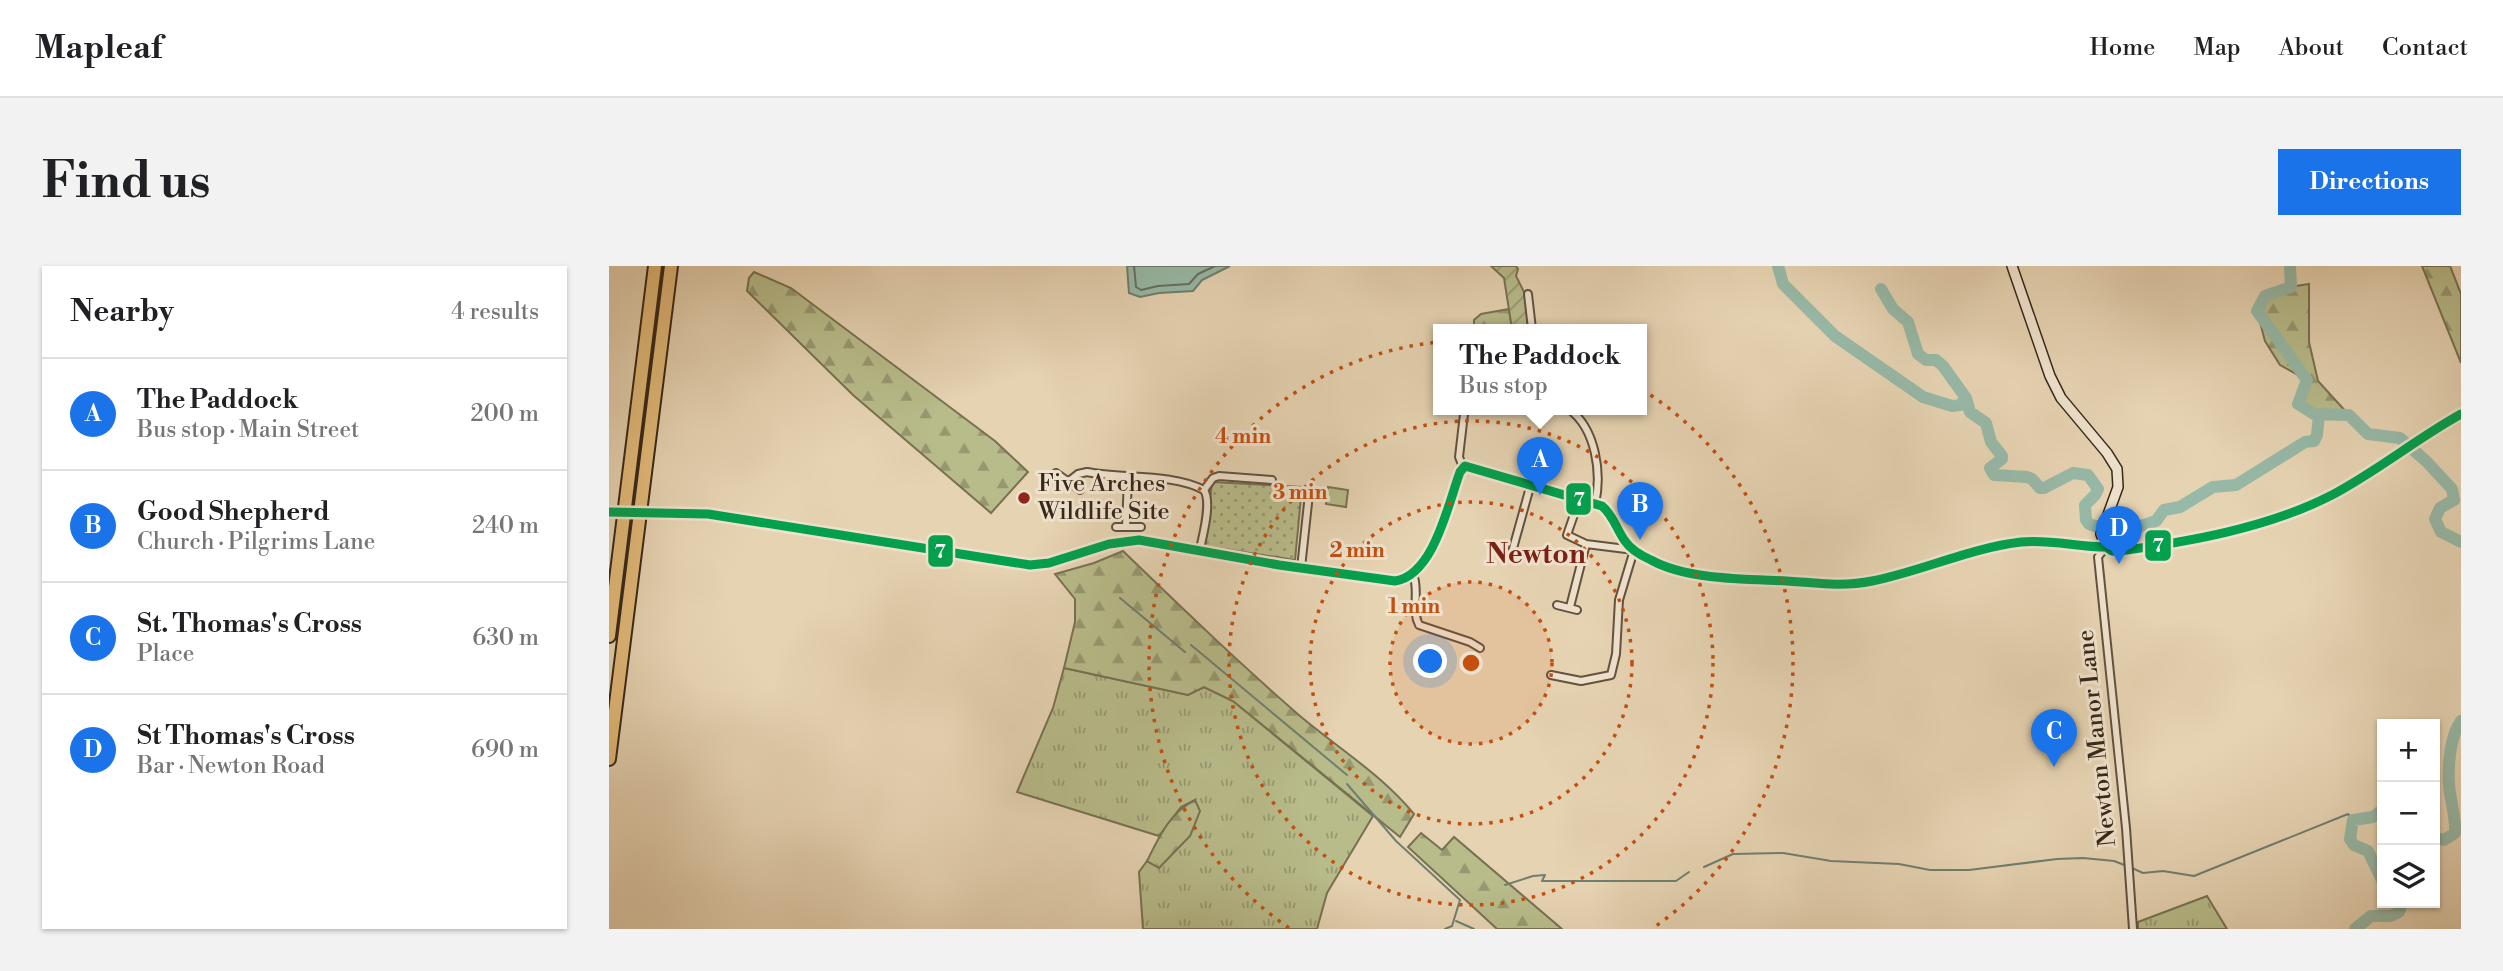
<!DOCTYPE html>
<meta charset="utf-8">
<style>
:root{--surface:#fff;--page:#f2f2f2;--text:#202124;--muted:#757577;--line:#e0e0e0;--accent:#1a73e8}
body{margin:0;font-family:"Libre Bodoni",serif;background:var(--page);color:var(--text)}
.controls{position:absolute;right:21px;bottom:21px;display:grid;overflow:hidden;border-radius:0px;box-shadow:0 2px 5px #0004}
.controls button{width:63px;height:63px;display:grid;place-items:center;padding:0;border:0;border-bottom:2px solid var(--line);background:var(--surface);color:var(--text);font:35px sans-serif}
.you{position:absolute;left:822px;top:396px;width:24px;height:24px;margin:-18px;border:5px solid #fff;border-radius:50%;background:#1a73e8;box-shadow:0 0 0 10px #1a73e833}
.badge{display:grid;place-items:center;width:46px;height:46px;border-radius:50%;background:var(--accent);color:#fff;font-size:23px;font-weight:700}
.pin{position:absolute;translate:-50% -58px;filter:drop-shadow(0 2px 4px #0008)}
.pin::after{content:'';position:absolute;top:37px;width:24px;height:21px;background:inherit;clip-path:polygon(0 0,100% 0,50% 100%)}
.popup{position:absolute;left:824px;top:58px;width:214px;height:91px;box-sizing:border-box;display:grid;place-content:center;border-radius:0px;background:var(--surface);filter:drop-shadow(0 2px 5px #0005);font-size:23px;white-space:nowrap;color:var(--muted)}
.popup b{font-size:26px;color:var(--text)}
.popup::after{content:'';position:absolute;left:50%;top:100%;margin-left:-14px;border:14px solid transparent;border-top-color:var(--surface)}
.list{margin:0;padding:0;list-style:none}
h2{display:flex;justify-content:space-between;align-items:center;height:91px;margin:0;padding:0 28px;font-size:30px}
h2 small{font-size:23px;font-weight:400;color:var(--muted)}
.list li{display:grid;grid-template-columns:46px 1fr auto;gap:21px;align-items:center;box-sizing:border-box;height:112px;padding:0 28px;border-top:2px solid var(--line)}
.list b{display:block;font-size:26px;white-space:nowrap}
.list p{margin:0;font-size:23px;white-space:nowrap;color:var(--muted)}
.list em{font-size:23px;font-style:normal;color:var(--muted)}
.icon{flex:none;width:38px;height:38px;fill:none;stroke:currentColor;stroke-width:2;stroke-linecap:round;stroke-linejoin:round}
.map{position:relative;flex:none;width:1852px;height:663px;overflow:hidden;border-radius:0px}
header{display:flex;align-items:center;gap:42px;box-sizing:border-box;height:98px;padding:0 35px;background:var(--surface);border-bottom:2px solid var(--line)}
header strong{font-size:33px}
nav{display:flex;gap:38px;margin-inline-start:auto;font-size:24px}
.intro{display:flex;align-items:center;justify-content:space-between;box-sizing:border-box;height:168px;padding:0 42px}
h1{margin:0;font-size:49px}
.button{padding:18px 32px;border-radius:0px;background:var(--accent);color:#fff;font-size:24px;font-weight:700}
main{display:flex;gap:42px;padding:0 42px}
aside{flex:1;background:var(--surface);border-radius:0px;box-shadow:0 2px 5px #0004}
.map>svg:first-child{display:block}
.grass{fill:url(#grass-tufts);stroke:#777152;stroke-width:2}
.forest{fill:url(#forest-firs);stroke:#777152;stroke-width:2}
.park{fill:url(#park-dots);stroke:#777152;stroke-width:2}
.garden{fill:url(#garden-furrows);stroke:#777152;stroke-width:2}
.water{fill:#97b9a7;stroke:#707f6f;stroke-width:2}
.lines{fill:none;stroke-linecap:round;stroke-linejoin:round}
.shore{stroke:#667060;stroke-width:2}
.stream{stroke:#707f6f;stroke-width:2}
.river{stroke:#97b9a7;stroke-width:12}
.street-casing{stroke:#625240;stroke-width:10}
.secondary-casing{stroke:#36271a;stroke-width:12}
.highway-casing{stroke:#36271a;stroke-width:16}
.street{stroke:#efe2cd;stroke-width:6}
.secondary{stroke:#efe2cd;stroke-width:9}
.highway{stroke:#e3ba79;stroke-width:12}
.secondary-bridge-casing{stroke:#36271a;stroke-width:12;stroke-linecap:butt}
.secondary-bridge{stroke:#efe2cd;stroke-width:9}
.bus-1-casing{stroke:#efe2cd;stroke-width:14}
.bus-1{stroke:#03a04e;stroke-width:9}
.ring{fill:none;stroke:#c44f0f;stroke-width:3.5;stroke-dasharray:3.5 7}
.poi-dot{fill:#8f2418;stroke:#efe2cd;stroke-width:2.5}
.labels{text-anchor:middle;dominant-baseline:central;stroke-width:6;stroke-linejoin:round;paint-order:stroke}
.poi-label{font-size:24px;fill:#36271a;stroke:#efe2cd;text-anchor:start}
.street-label{font-size:24px;fill:#36271a;stroke:#efe2cd}
.quarter-label{font-size:28px;font-weight:bold;fill:#7a1f14;stroke:#efe2cd}
.centre{fill:#c44f0f;stroke:#efe2cd;stroke-width:3.5}
.ring-label{font-size:21px;text-anchor:middle;font-weight:bold;fill:#c44f0f;stroke:#efe2cd;stroke-width:6;stroke-linejoin:round;paint-order:stroke}
.line-badge{stroke:#efe2cd;stroke-width:2.5}
.badge-label{font-size:19px;text-anchor:middle;font-weight:bold;fill:#fff}
</style>
<header>
<strong>Mapleaf</strong>
<nav><a>Home</a><a>Map</a><a>About</a><a>Contact</a></nav>
</header>
<div class="intro"><h1>Find us</h1><a class="button">Directions</a></div>
<main>
<aside>
<h2>Nearby<small>4 results</small></h2>
<ul class="list">
<li><span class="badge">A</span><div><b>The Paddock</b><p>Bus stop · Main Street</p></div><em>200 m</em></li>
<li><span class="badge">B</span><div><b>Good Shepherd</b><p>Church · Pilgrims Lane</p></div><em>240 m</em></li>
<li><span class="badge">C</span><div><b>St. Thomas's Cross</b><p>Place</p></div><em>630 m</em></li>
<li><span class="badge">D</span><div><b>St Thomas's Cross</b><p>Bar · Newton Road</p></div><em>690 m</em></li>
</ul>
</aside>
<div class="map">
<svg width="1852" height="663" viewBox="0 0 1852 663">
<defs>
<pattern id="grass-tufts" width="24" height="20" patternUnits="userSpaceOnUse" patternTransform="scale(1.75)"><rect width="24" height="20" fill="#b8bb8a"/><path d="M3 7l-1-3M5 7V3M7 7l1-3M15 17l-1-3M17 17v-4M19 17l1-3" fill="none" stroke="#969870"/></pattern>
<pattern id="forest-firs" width="22" height="20" patternUnits="userSpaceOnUse" patternTransform="scale(1.75)"><rect width="22" height="20" fill="#b8bb8a"/><path d="M5 1l3.5 6h-7zM16 11l3.5 6h-7z" fill="#969870"/></pattern>
<pattern id="park-dots" width="8" height="8" patternUnits="userSpaceOnUse" patternTransform="scale(1.75)"><rect width="8" height="8" fill="#b8bb8a"/><path d="M2 2h.1M6 6h.1" fill="none" stroke="#969870" stroke-width="1.8" stroke-linecap="round"/></pattern>
<pattern id="garden-furrows" width="10" height="10" patternUnits="userSpaceOnUse" patternTransform="scale(1.75)"><rect width="10" height="10" fill="#b8bb8a"/><path d="M-1 1l2-2M0 10L10 0M9 11l2-2" fill="none" stroke="#969870"/></pattern>
</defs>
<rect width="100%" height="100%" fill="#e6d3b2"/>
<filter id="stains"><feTurbulence type="fractalNoise" baseFrequency=".00286" numOctaves="4"/><feColorMatrix values="0 0 0 0 .2 0 0 0 0 .09 0 0 0 0 .02 0 0 0 .5 -.17"/></filter>
<radialGradient id="worn" r=".72"><stop offset=".6" stop-color="#630" stop-opacity="0"/><stop offset="1" stop-color="#630" stop-opacity=".3"/></radialGradient>
<path class="grass" d="M719,221L739,224L737,241L717,238Z
M455,402L579,429L595,421L624,435L764,550L718,627L708,663H534L530,606L538,595L550,601L586,534L572,541L550,570L408,526L444,442Z
M1598,630L1618,663H1529V656Z"/>
<path class="forest" d="M1813,0H1841L1852,28V97Z
M145,6L182,22L386,175L419,206L382,247L244,129L138,25L140,12Z
M1700,18V76L1709,115L1740,149L1705,148L1689,138L1698,114L1671,99L1656,75L1648,45C1660,24 1676,21 1700,18Z
M900,43L903,63H865V54L872,48Z
M514,285C572,341 630,397 691,450C729,482 773,509 805,548L791,571L624,435L595,421L579,429L455,402L466,356V333L446,308L485,297Z
M586,534L591,545L581,570L550,602L538,595C550,571 561,546 586,534Z
M812,567L833,584L845,571L953,663H888L799,581Z"/>
<path class="park" d="M603,216L693,221L686,294L596,280Z"/>
<path class="garden" d="M882,0H907L909,3L907,10L915,26L921,63H903L895,12Z"/>
<path class="water" d="M518,0H621L593,14L584,25L550,27L531,31L520,27Z"/>
<g class="lines">
<path class="shore" d="M525,0L527,21L532,24L549,20L580,18L589,8L606,0"/>
<path class="stream" d="M511,332L576,386
M582,379L738,509
M738,518L787,575L851,634L843,660L836,663
M1095,601L1124,588L1174,587L1222,595L1290,598L1321,604H1360L1448,593L1474,592L1505,595L1518,600
M1523,602L1534,607L1554,605L1585,610L1739,548L1744,554
M896,619L924,610L936,609L933,615H1067L1080,606
M847,655L865,663"/>
<path class="river" d="M1169,0L1174,18L1226,70L1314,131L1343,140L1351,139L1357,132L1361,146L1377,157L1382,176L1393,190V193L1381,202L1385,209L1418,211L1423,213L1431,222H1435L1464,207L1479,209L1489,223L1486,229L1476,239L1477,254L1480,258L1489,261
M1681,0L1682,21L1656,30L1648,45L1698,114L1689,138L1705,148L1740,149L1759,168L1791,172L1818,196L1843,223L1845,234L1831,242L1826,253L1832,266L1852,276
M1272,23L1284,43L1299,56L1309,88L1317,94H1327L1334,100L1357,132
M1502,264L1506,265L1516,258L1529,261L1547,255L1555,244L1571,241L1604,221L1627,219L1696,176L1705,175L1708,169L1710,149
M1773,544L1764,551L1744,554L1741,573L1745,579L1759,585L1773,614
M1826,572L1835,574L1846,567C1847,550 1841,535 1840,518C1839,499 1841,470 1852,455
M1746,663L1762,650H1782L1790,646L1793,637"/>
<g class="street-casing">
<path id="street" d="M919,28L923,63
M960,143C987,163 993,207 986,238
M854,201L850,191L855,148
M447,207L471,224
M460,215L469,208L478,206C513,213 563,207 595,224
M595,224L604,212L610,210L663,214
M507,261H532
M517,261L519,212
M1497,281L1489,291L1517,562L1524,663
M591,283C594,269 603,236 595,224
M903,286L921,221
M692,302L700,228H710
M804,308C811,325 802,344 810,359L861,376L871,382
M948,339L968,344
M961,341L977,278
M942,409L972,415L1002,409L1007,388L1010,334L1025,284L977,278L958,269L970,234"/>
</g>
<g class="secondary-casing">
<path id="secondary" d="M1403,0L1441,110L1452,132L1498,187L1508,203L1509,221L1492,268L1497,281
M55,247L99,248L421,299L440,297L500,278L530,274L670,299L786,315C825,309 839,238 851,206L856,200L993,240C1004,249 1008,264 1016,275C1022,284 1033,290 1042,294C1078,314 1137,313 1178,315C1206,317 1235,321 1263,315C1313,305 1361,282 1412,276C1441,273 1469,281 1497,281L1503,285H1510C1579,276 1658,262 1721,230C1767,206 1807,173 1852,148"/>
</g>
<g class="highway-casing">
<path id="highway" d="M0,370L46,0
M0,493L62,0"/>
</g>
<use href="#street" class="street"/>
<use href="#secondary" class="secondary"/>
<use href="#highway" class="highway"/>
<g class="secondary-bridge-casing">
<path id="secondary-bridge" d="M0,246L55,247"/>
</g>
<use href="#secondary-bridge" class="secondary-bridge"/>
<g class="bus-1-casing">
<path id="bus-1" d="M0,246L99,248L421,299L440,297L500,278L530,274L670,299L786,315C825,309 839,238 851,206L856,200L993,240C1004,249 1008,264 1016,275C1022,284 1033,290 1042,294C1078,314 1137,313 1178,315C1206,317 1235,321 1263,315C1313,305 1361,282 1412,276C1441,273 1469,281 1497,281L1503,285H1510C1579,276 1658,262 1721,230C1767,206 1807,173 1852,148"/>
</g>
<use href="#bus-1" class="bus-1"/>
</g>
<circle cx="862" cy="397" r="81" fill="#c44f0f" fill-opacity=".12"/>
<g class="ring">
<circle cx="862" cy="397" r="81"/>
<circle cx="862" cy="397" r="161"/>
<circle cx="862" cy="397" r="242"/>
<path d="M680 662A322 322 0 1 1 1044 662"/>
</g>
<circle class="poi-dot" cx="415" cy="232" r="7"/>
<g class="labels">
<g class="poi-label">
<text x="429" y="218">Five Arches<tspan x="429" dy="28">Wildlife Site</tspan></text>
</g>
<g class="street-label">
<text transform="translate(1488 472) rotate(-96)">Newton Manor Lane</text>
</g>
<g class="quarter-label">
<text x="927" y="288">Newton</text>
</g>
</g>
<circle cx="862" cy="397" r="10" class="centre"/>
<g class="ring-label">
<text x="634" y="177">4 min</text>
<text x="691" y="233">3 min</text>
<text x="748" y="291">2 min</text>
<text x="805" y="347">1 min</text>
</g>
<g class="line-badge">
<rect x="956" y="216" width="27" height="34" rx="7" fill="#03a04e"/>
<rect x="1535" y="263" width="28" height="33" rx="7" fill="#03a04e"/>
<rect x="318" y="268" width="27" height="34" rx="7" fill="#03a04e"/>
</g>
<g class="badge-label">
<text x="970" y="240">7</text>
<text x="1549" y="286">7</text>
<text x="331" y="292">7</text>
</g>
<rect width="100%" height="100%" filter="url(#stains)"/>
<rect width="100%" height="100%" fill="url(#worn)"/>
</svg>
<div class="controls">
<button>+</button>
<button>−</button>
<button><svg class="icon" aria-label="layers" viewBox="0 0 24 24"><path d="M12 4l9 5-9 5-9-5zM3 14l9 5 9-5"/></svg></button>
</div>
<div class="you"></div>
<div class="pin badge" style="left:931px;top:229px">A</div>
<div class="popup"><b>The Paddock</b>Bus stop</div>
<div class="pin badge" style="left:1031px;top:274px">B</div>
<div class="pin badge" style="left:1445px;top:501px">C</div>
<div class="pin badge" style="left:1510px;top:298px">D</div>
</div>
</main>
